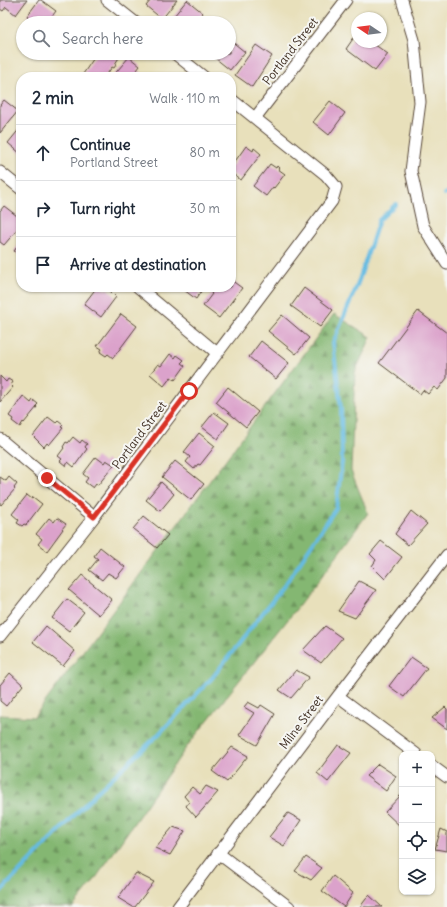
<!DOCTYPE html>
<meta charset="utf-8">
<style>
:root{--surface:#fff;--page:#f6f6f7;--text:#1f2937;--muted:#747a83;--line:#e0e1e3}
body{margin:0;font-family:Delius,sans-serif;background:var(--page);color:var(--text)}
.controls{position:absolute;right:12px;bottom:12px;display:grid;overflow:hidden;border-radius:8px;box-shadow:0 1px 3px #0004}
.controls button{width:36px;height:36px;display:grid;place-items:center;padding:0;border:0;border-bottom:1px solid var(--line);background:var(--surface);color:var(--text);font:20px sans-serif}
.compass{position:absolute;left:351px;top:12px;width:36px;height:36px;border-radius:50%;background:var(--surface);box-shadow:0 1px 3px #0004;rotate:283deg}
.stop{position:absolute;width:12px;height:12px;margin:-9px;border:3px solid #d93025;border-radius:50%;background:#fff}
.stop.end{background:#d93025;border-color:#fff;box-shadow:0 1px 4px #0008}
.list{margin:0;padding:0;list-style:none}
h2{display:flex;justify-content:space-between;align-items:center;height:52px;margin:0;padding:0 16px;font-size:17px}
h2 small{font-size:13px;font-weight:400;color:var(--muted)}
.list li{display:grid;grid-template-columns:26px 1fr auto;gap:12px;align-items:center;box-sizing:border-box;height:56px;padding:0 16px;border-top:1px solid var(--line)}
.list b{display:block;font-size:15px;white-space:nowrap}
.list p{margin:0;font-size:13px;white-space:nowrap;color:var(--muted)}
.list em{font-size:13px;font-style:normal;color:var(--muted)}
.icon{flex:none;width:22px;height:22px;fill:none;stroke:currentColor;stroke-width:2;stroke-linecap:round;stroke-linejoin:round}
.map{position:relative;flex:none;width:447px;height:907px;overflow:hidden}
.search{position:absolute;background:var(--surface);box-shadow:0 1px 3px #0004;left:16px;top:16px;width:220px;height:44px;display:flex;align-items:center;gap:10px;box-sizing:border-box;padding:0 14px;border-radius:22px;color:var(--muted);font-size:15px}
.panel{position:absolute;background:var(--surface);box-shadow:0 1px 3px #0004;left:16px;top:72px;width:220px;height:220px;border-radius:16px}
.map>svg:first-child{display:block}
.forest{fill:url(#forest-firs);stroke:#607048}
.lines{fill:none;stroke-linecap:round;stroke-linejoin:round}
.stream{stroke:#65bbe2;stroke-width:4}
.building{fill:#dba2cb}
.street-casing{stroke:#554536;stroke-width:13}
.street{stroke:#fff;stroke-width:11}
.route{stroke:#d93025;stroke-width:5}
.labels{text-anchor:middle;dominant-baseline:central;stroke-width:4;stroke-linejoin:round;paint-order:stroke}
.street-label{font-size:12px;fill:#3b2a1e;stroke:#f6f6f2}
</style>
<div class="map">
<svg width="447" height="907" viewBox="0 0 447 907">
<defs>
<pattern id="forest-firs" width="22" height="20" patternUnits="userSpaceOnUse"><rect width="22" height="20" fill="#84b772"/><path d="M5 1l3.5 6h-7zM16 11l3.5 6h-7z" fill="#6d955d"/></pattern>
</defs>
<rect width="100%" height="100%" fill="#f6f6f2"/>
<filter id="ink" filterUnits="userSpaceOnUse"><feTurbulence type="fractalNoise" baseFrequency=".025" numOctaves="2"/><feDisplacementMap in="SourceGraphic" scale="8" xChannelSelector="R" yChannelSelector="G"/><feConvolveMatrix kernelMatrix="1 2 1 2 8 2 1 2 1" color-interpolation-filters="sRGB"/></filter>
<filter id="wash" filterUnits="userSpaceOnUse"><feTurbulence type="fractalNoise" baseFrequency=".012" numOctaves="4" result="noise"/><feDisplacementMap in="SourceGraphic" scale="16" xChannelSelector="R" yChannelSelector="G"/><feGaussianBlur stdDeviation="0.9" result="paint"/><feColorMatrix in="noise" values="0 0 0 0 0 0 0 0 0 0 0 0 0 0 0 0 0 1.4 0 .05"/><feComposite in="paint" operator="in"/></filter>
<g filter="url(#wash)">
<rect width="100%" height="100%" fill="#e8e0bb"/>
<path class="forest" d="M334,314L371,337L355,372L351,471L368,513L313,588L188,745L91,885L73,907H0V715L34,717Z"/>
<g class="lines">
<path class="stream" d="M444,194H447
M0,892L96,793L156,737L212,678L286,583L336,508L342,462L341,408L333,343L358,283L379,220L396,204"/>
</g>
<g id="blocks">
<path class="building" d="M0,0H27L16,15L6,7L3,11L0,9Z
M39,0H41L56,11L47,23H35L27,16Z
M151,0H177L162,19L146,6Z
M187,0L203,13L195,23H171L169,22Z
M357,33V42H371L388,54L375,71L346,49Z
M230,40L245,52L230,70L215,58L219,53H229Z
M256,45L272,56L252,87L235,75Z
M96,53H115L120,56L115,64L116,65L114,68L112,67L105,77H87L83,74L96,55H95Z
M129,57L140,66L137,70L141,73L138,77H112Z
M4,100L18,111L0,133V105Z
M330,101L345,113L329,135L313,122Z
M21,127V154L8,143Z
M246,146L253,151L254,148L261,154L241,180L231,173V167Z
M270,164L276,168L277,166L279,168L278,169L285,174L274,188L273,187L266,196L253,186Z
M4,206L21,219V225L4,245L0,242V211Z
M21,242V256L14,251Z
M231,280L242,288L219,318L203,306L212,294L211,293L215,287L216,289L218,287H231Z
M97,287H102L105,290L107,288L116,297L101,317L84,304Z
M180,287H204L196,299Z
M304,288L333,310L320,327L291,306Z
M418,311L447,333V378L438,390L434,387L428,394L423,390L420,394L379,363Z
M121,314L137,326L113,358L108,354L106,356L100,352L102,349L97,346Z
M282,315L309,338L296,354L268,331Z
M261,341L289,363L276,379L249,357Z
M170,354L175,358L177,355L184,360L181,363L185,366L175,380L171,377L164,386L150,374L158,364L161,366Z
M0,376L6,382L8,379L13,382L11,385L13,387L0,402Z
M228,387L258,412L246,427L216,402Z
M23,396L31,403L33,400L38,404L36,406L37,407L24,423L23,422L20,427L12,421L13,419L9,416Z
M214,412L229,423L218,439L202,427Z
M48,417L56,423L58,421L63,425L61,427L63,428L49,445L47,443L44,447L33,436Z
M199,433L215,446L200,465L198,464L194,469L186,462L190,457L184,452Z
M73,437L80,443L82,440L87,444L85,447L87,449L74,467L68,462L66,466L60,461L62,459L58,456L64,448L63,447L66,442L68,443Z
M96,457L104,463L106,460L114,465L98,485L96,484L93,488L85,482L88,478L83,474Z
M175,461L204,484L191,500L162,477Z
M0,477L6,481L9,477L17,484L14,488L15,489L1,505L0,504Z
M161,482L174,494L160,511L146,500Z
M27,495L32,499L33,497L42,504L26,525L24,524L22,526L17,523L19,520L12,514Z
M411,511L427,524L408,545L395,534Z
M144,516L168,535L157,548L133,529Z
M49,518L54,522L57,518L66,524L62,529H63L47,551L38,544L42,539L36,534Z
M381,541L402,557L385,579L372,566L376,560L370,554Z
M100,547L125,567L116,578L108,573L102,580L89,570L98,559L94,556Z
M82,575L112,600L99,615L69,590Z
M359,581L376,590L355,618L338,611Z
M67,599L84,612L69,631L52,618Z
M46,626L75,651L63,666L33,642Z
M325,626L342,638L321,663L303,650Z
M411,657L427,668L404,697L389,686Z
M296,670L309,677L291,698L279,690Z
M10,673L23,685L6,706L0,701V685Z
M248,702L259,708L261,705L275,714L257,745L239,735L254,713L244,707Z
M445,707L447,709V729L432,718Z
M338,745L351,753L328,782L317,773Z
M232,747L248,756L227,782L212,771Z
M378,764L396,776L386,791L366,776Z
M206,786L218,792L196,817L186,806L189,802L184,796L192,787L200,794Z
M402,794V828L385,812Z
M288,813L301,820L284,846L269,837Z
M173,827L185,831L170,855L155,848Z
M441,829L447,832V851L435,849Z
M306,857L322,868L311,880L295,871Z
M136,873L154,882L135,907H133L118,898Z
M333,876L353,893L344,907L322,891Z
M369,895L382,907H360Z"/>
</g>
</g>
<g filter="url(#ink)">
<use href="#blocks" fill-opacity="0" stroke="#554536" stroke-width="1"/>
<g class="lines">
<g class="street-casing">
<path id="street" d="M107,0L136,23
M402,0L414,40L420,102L411,171L423,226L447,264
M174,53L204,77
M255,118L346,0
M0,172L21,189
M138,287L217,353
M0,439L94,517
M0,636L94,517L332,201L336,187L326,175L231,99
M338,696L416,754
M432,766L447,777
M218,853L289,907
M178,907L338,696L447,555"/>
</g>
<use href="#street" class="street"/>
</g>
</g>
<g class="lines" filter="url(#ink)">
<path class="route" d="M47,478L94,517L189,391"/>
</g>
<g class="labels">
<g class="street-label">
<text transform="translate(290 51) rotate(-52)">Portland Street</text>
<text transform="translate(139 435) rotate(-53)">Portland Street</text>
<text transform="translate(301 722) rotate(-53)">Milne Street</text>
</g>
</g>
</svg>
<div class="controls">
<button>+</button>
<button>−</button>
<button><svg class="icon" aria-label="locate" viewBox="0 0 24 24"><circle cx="12" cy="12" r="6"/><path d="M12 2v4M12 18v4M2 12h4M18 12h4"/></svg></button>
<button><svg class="icon" aria-label="layers" viewBox="0 0 24 24"><path d="M12 4l9 5-9 5-9-5zM3 14l9 5 9-5"/></svg></button>
</div>
<svg class="compass" viewBox="-18 -18 36 36"><path d="M0-13l5 13h-10z" fill="#e53935"/><path d="M0 13l5-13h-10z" fill="#747a83"/></svg>
<div class="stop" style="left:189px;top:391px"></div>
<div class="stop end" style="left:47px;top:478px"></div>
<div class="search"><svg class="icon" aria-label="search" viewBox="0 0 24 24"><circle cx="10" cy="10" r="6"/><path d="M15 15l6 6"/></svg>Search here</div>
<section class="panel">
<h2>2 min<small>Walk · 110 m</small></h2>
<ul class="list">
<li><svg class="icon" aria-label="ahead" viewBox="0 0 24 24"><path d="M12 20V5M6 11l6-6 6 6"/></svg><div><b>Continue</b><p>Portland Street</p></div><em>80 m</em></li>
<li><svg class="icon" aria-label="right" viewBox="0 0 24 24"><path d="M7 20v-9h11M14 6l5 5-5 5"/></svg><div><b>Turn right</b></div><em>30 m</em></li>
<li><svg class="icon" aria-label="arrive" viewBox="0 0 24 24"><path d="M6 21V4h12l-3 4 3 4H6"/></svg><div><b>Arrive at destination</b></div></li>
</ul>
</section>
</div>
